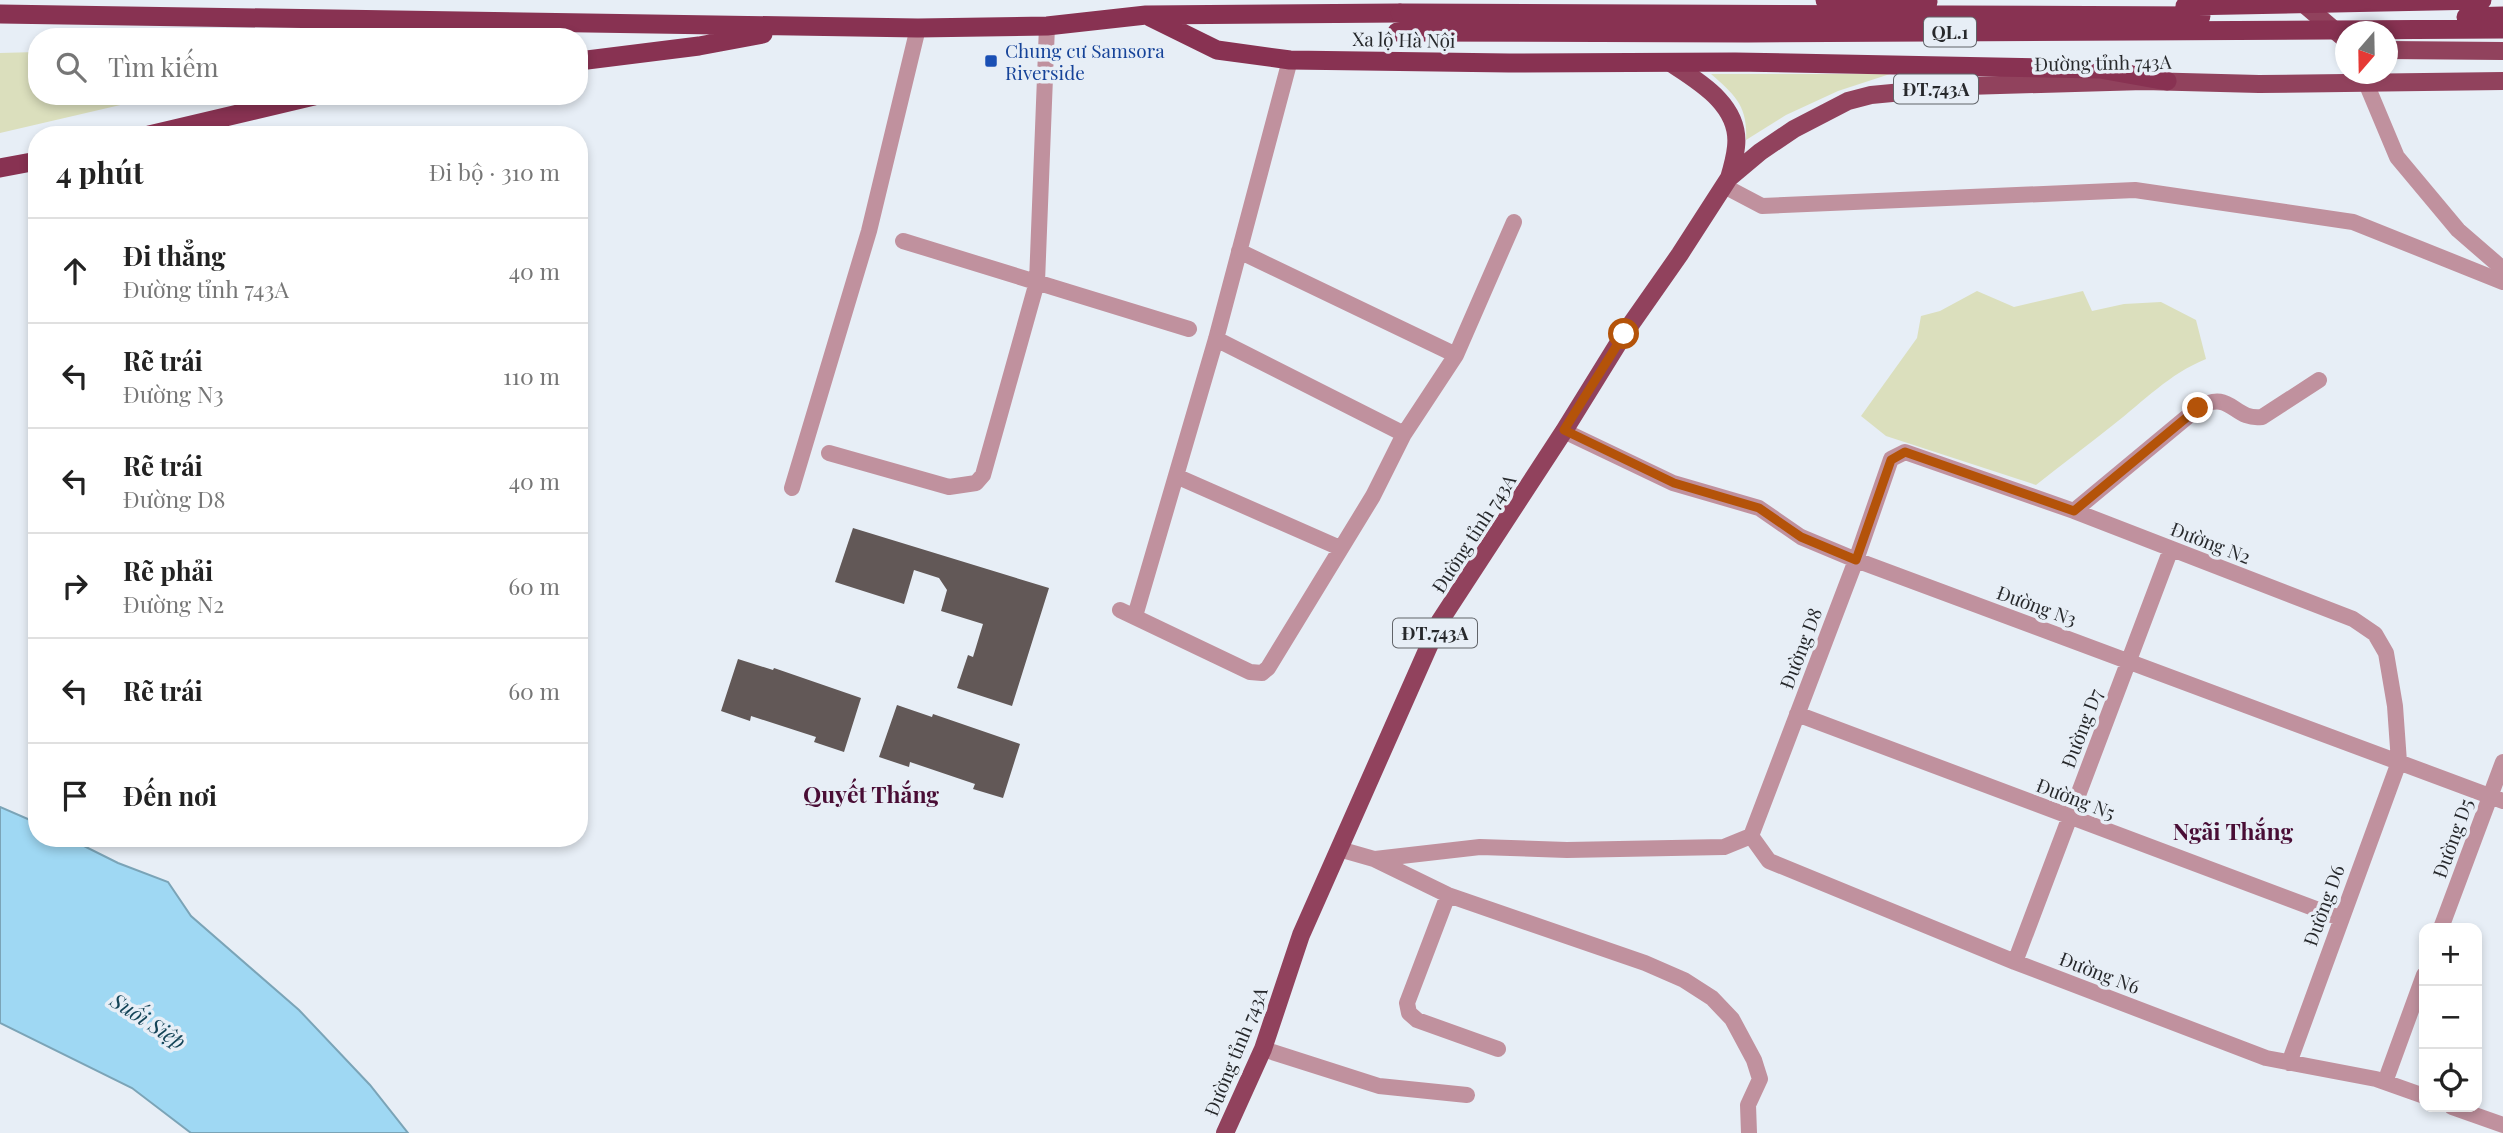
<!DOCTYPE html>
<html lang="vi">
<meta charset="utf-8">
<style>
:root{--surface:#fff;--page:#f2f2f2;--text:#222;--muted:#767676;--line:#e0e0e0}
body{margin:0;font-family:"Playfair Display",serif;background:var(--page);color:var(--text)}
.controls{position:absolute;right:21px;bottom:21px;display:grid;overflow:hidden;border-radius:14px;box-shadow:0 4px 10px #0003}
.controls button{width:63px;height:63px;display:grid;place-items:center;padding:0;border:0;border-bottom:2px solid var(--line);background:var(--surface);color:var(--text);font:35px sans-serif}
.compass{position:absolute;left:2335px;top:21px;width:63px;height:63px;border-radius:50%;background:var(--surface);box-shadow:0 4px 10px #0003;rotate:200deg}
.stop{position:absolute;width:21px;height:21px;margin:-16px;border:5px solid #b45309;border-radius:50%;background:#fff}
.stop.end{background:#b45309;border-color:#fff;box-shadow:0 2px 7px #0008}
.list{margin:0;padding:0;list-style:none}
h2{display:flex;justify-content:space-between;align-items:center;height:91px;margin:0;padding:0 28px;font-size:30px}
h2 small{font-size:23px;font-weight:400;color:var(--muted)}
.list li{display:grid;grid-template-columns:46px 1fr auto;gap:21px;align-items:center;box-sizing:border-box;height:105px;padding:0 28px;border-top:2px solid var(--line)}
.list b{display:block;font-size:26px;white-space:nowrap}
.list p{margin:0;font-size:23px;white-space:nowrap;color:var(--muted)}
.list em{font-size:23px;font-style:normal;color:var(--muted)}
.icon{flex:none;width:38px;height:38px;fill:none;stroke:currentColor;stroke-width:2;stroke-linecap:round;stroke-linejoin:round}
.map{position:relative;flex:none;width:2503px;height:1133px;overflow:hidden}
.search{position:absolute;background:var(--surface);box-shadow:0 4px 10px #0003;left:28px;top:28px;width:560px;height:77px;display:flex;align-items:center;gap:18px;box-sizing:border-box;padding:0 24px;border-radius:28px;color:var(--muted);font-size:26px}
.panel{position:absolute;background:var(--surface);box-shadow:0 4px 10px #0003;left:28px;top:126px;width:560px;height:721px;border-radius:28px}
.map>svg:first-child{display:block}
.green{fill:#dbdfbd}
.water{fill:#9fd8f3;stroke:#7ba4b7;stroke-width:2}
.building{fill:#625857}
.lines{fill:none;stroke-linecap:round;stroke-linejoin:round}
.minor{stroke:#c0919e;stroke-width:16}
.primary{stroke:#91425d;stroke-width:18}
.trunk{stroke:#883252;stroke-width:19}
.trunk-bridge{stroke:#883252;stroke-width:19}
.route{stroke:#b45309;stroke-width:9}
.transit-dot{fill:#1a4fb4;stroke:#e7eef6;stroke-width:2.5}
.labels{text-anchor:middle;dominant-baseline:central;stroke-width:7;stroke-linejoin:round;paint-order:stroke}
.shield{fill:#e7eef6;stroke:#616469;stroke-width:2}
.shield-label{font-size:18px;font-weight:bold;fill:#27292c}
.street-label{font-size:19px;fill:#27292c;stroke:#e7eef6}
.transit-label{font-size:19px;fill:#164399;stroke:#e7eef6;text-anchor:start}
.water-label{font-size:21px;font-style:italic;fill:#144457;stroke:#e7eef6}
.quarter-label{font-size:23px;font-weight:bold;fill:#490d35;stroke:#e7eef6}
</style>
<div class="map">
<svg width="2503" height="1133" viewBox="0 0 2503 1133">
<rect width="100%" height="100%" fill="#e7eef6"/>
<path class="green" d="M37,52V96H159L0,133V53Z
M1711,74H1890L1838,91L1786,115L1746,140C1748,106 1735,95 1711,74Z
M1977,291L2014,307L2083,291L2092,311L2124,304L2161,302L2196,320L2206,359C2169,374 2144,401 2113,425C2088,445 2061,465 2036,485L1886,436L1861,416L1917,338L1921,316L1940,311Z"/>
<path class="water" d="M0,807L37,823V838H68L118,863L168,882L191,916L299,1010L370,1085L408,1133H191L132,1088L0,1023Z"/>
<path class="building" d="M853,528L1049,588L1012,706L957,688L968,655L973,657L983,624L941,611L947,590L939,578L914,570L904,604L835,582Z
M738,659L773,670L774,668L861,698L844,752L814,742L816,737L751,716L750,721L721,711Z
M897,705L932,717L933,714L1020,744L1003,798L973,789L975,784L910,762L909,767L879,757Z"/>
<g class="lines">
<path class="minor" d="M2366,83L2397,157L2458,230L2503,269
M1724,186L1762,206L2135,190L2353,222L2503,282
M903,241L1189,329
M1239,251L1456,355
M1216,339L1404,434
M1564,431L1673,483L1759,508L1801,537L1856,560L2503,801
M829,453L949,487L976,483L983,475L1037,282L1047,26
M1176,476L1340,548
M792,488L869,231L918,28
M2074,511L2198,408C2231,388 2233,421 2262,417L2319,380
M1120,610L1250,672L1262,673L1268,668L1373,496L1404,434L1456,355L1514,222
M1135,616L1216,339L1290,60
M1797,714L2340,918
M1339,849L1374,859L1448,895L1645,963L1684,980L1712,998L1732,1019L1754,1060L1760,1079L1748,1105L1749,1133
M1375,859L1480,847L1567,850L1724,847L1751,836
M1448,895L1407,1003L1409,1013L1417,1020L1498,1049
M2441,928L2503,762
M2015,962L2171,549
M1263,1049L1379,1086L1467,1095
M2289,1063L2399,762L2395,706L2386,653L2375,634L2353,619L2074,511L1905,452L1891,459L1856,560L1751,836L1769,861L2015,962L2266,1058L2376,1079L2424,1096
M2385,1082L2424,975
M2452,1107L2503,1125"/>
<path class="primary" d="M2299,0L2346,40
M2388,50L2503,51
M1669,62C1698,81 1741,105 1736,147C1735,157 1732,168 1729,178
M1225,1133L1263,1049L1301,935L1440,621L1564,431L1624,334L1680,254L1729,178L1760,152L1794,129L1848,101L1871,95L1966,86L2144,81L2259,84L2503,81"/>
<path class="trunk" d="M0,14L918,28L1047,26L1146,15L1400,13
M1150,17L1217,50L1290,60L1509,63L1735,62L2100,69L2167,81
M579,61L699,46L763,34
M149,135L314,96
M0,168L37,161"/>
<path class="trunk-bridge" d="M1825,0L1928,2
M2185,6L2482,0
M1400,13L2201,16
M2466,17L2503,16
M1397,32L1748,33L2503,29"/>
</g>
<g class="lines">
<path class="route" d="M1624,334L1564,430L1674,483L1759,508L1801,537L1856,560L1891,460L1905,452L2074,511L2198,408"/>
</g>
<rect class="transit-dot" x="984" y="54" width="14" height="14" rx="3.5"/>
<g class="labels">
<g class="shield">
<rect x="1924" y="17.5" width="52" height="29" rx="5"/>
<rect x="1894" y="74.5" width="84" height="29" rx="5"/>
<rect x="1393" y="618.5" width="84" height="29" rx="5"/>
</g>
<g class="shield-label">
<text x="1950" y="32">QL.1</text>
<text x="1936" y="89">ĐT.743A</text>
<text x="1435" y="633">ĐT.743A</text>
</g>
<g class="street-label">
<text transform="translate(1404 39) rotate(1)">Xa lộ Hà Nội</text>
<text transform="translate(2103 62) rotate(-1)">Đường tỉnh 743A</text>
<text transform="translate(1473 533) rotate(-57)">Đường tỉnh 743A</text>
<text transform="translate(2211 542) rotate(21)">Đường N2</text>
<text transform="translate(2037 605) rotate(20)">Đường N3</text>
<text transform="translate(1800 648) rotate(-69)">Đường D8</text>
<text transform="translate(2081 728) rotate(-69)">Đường D7</text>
<text transform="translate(2076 798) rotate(21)">Đường N5</text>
<text transform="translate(2452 838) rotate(-70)">Đường D5</text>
<text transform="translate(2323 905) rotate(-70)">Đường D6</text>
<text transform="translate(2100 972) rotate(21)">Đường N6</text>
<text transform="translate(1235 1051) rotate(-68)">Đường tỉnh 743A</text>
</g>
<g class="transit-label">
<text x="1005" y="50">Chung cư Samsora<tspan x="1005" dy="22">Riverside</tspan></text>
</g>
<g class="water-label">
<text transform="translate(149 1020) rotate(33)">Suối Siệp</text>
</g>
<g class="quarter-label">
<text x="871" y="793">Quyết Thắng</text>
<text x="2233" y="830">Ngãi Thắng</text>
</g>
</g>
</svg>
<div class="controls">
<button>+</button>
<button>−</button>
<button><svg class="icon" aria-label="locate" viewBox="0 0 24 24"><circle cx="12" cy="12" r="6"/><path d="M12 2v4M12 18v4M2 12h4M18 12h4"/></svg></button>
</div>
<svg class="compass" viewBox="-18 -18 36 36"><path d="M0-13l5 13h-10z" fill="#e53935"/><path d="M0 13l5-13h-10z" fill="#767676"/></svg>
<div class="stop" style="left:1624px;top:334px"></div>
<div class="stop end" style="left:2198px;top:408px"></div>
<div class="search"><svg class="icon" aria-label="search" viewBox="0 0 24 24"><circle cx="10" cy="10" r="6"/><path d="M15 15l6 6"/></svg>Tìm kiếm</div>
<section class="panel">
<h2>4 phút<small>Đi bộ · 310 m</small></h2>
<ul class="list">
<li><svg class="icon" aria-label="ahead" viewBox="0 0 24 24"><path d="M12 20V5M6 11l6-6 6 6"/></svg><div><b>Đi thẳng</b><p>Đường tỉnh 743A</p></div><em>40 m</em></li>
<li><svg class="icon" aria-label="left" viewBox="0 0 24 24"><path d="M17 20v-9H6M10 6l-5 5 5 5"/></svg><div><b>Rẽ trái</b><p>Đường N3</p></div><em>110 m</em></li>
<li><svg class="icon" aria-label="left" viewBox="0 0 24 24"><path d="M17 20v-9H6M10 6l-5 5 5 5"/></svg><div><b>Rẽ trái</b><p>Đường D8</p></div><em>40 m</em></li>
<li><svg class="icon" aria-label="right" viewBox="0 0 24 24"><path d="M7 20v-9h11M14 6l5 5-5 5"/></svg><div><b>Rẽ phải</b><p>Đường N2</p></div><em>60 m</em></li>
<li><svg class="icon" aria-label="left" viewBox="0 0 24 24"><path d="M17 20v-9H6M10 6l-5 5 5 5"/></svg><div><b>Rẽ trái</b></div><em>60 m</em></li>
<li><svg class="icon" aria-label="arrive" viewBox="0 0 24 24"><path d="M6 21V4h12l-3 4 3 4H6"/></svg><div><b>Đến nơi</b></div></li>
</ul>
</section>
</div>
